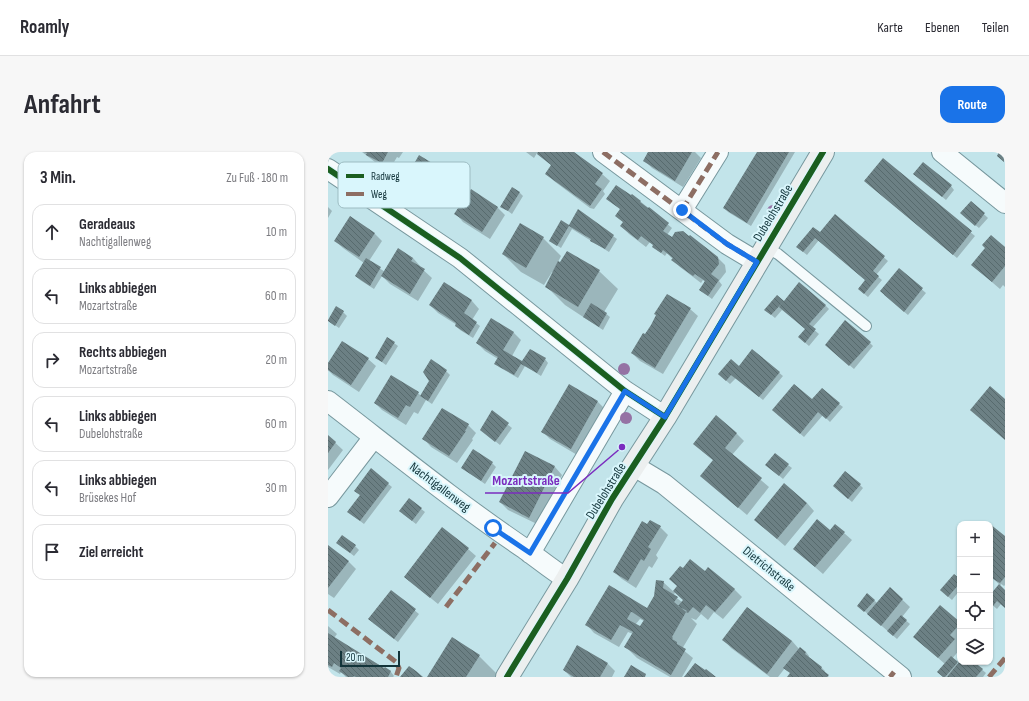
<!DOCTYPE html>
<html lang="de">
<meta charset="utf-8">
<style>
:root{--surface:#fff;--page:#f7f7f7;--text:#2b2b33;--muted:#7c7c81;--line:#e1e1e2;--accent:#1a73e8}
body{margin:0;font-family:"Sofia Sans Condensed",sans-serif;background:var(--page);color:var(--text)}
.controls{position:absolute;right:12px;bottom:12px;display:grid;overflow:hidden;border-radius:8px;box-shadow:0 1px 3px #0004}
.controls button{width:36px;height:36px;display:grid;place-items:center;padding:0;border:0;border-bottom:1px solid var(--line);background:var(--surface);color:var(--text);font:20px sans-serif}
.scale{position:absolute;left:12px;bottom:10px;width:60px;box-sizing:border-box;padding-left:4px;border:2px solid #12343a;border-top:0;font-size:11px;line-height:14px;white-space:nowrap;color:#12343a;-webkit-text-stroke:3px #d9f6fc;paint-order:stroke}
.stop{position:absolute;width:12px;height:12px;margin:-9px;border:3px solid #1a73e8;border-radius:50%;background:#fff}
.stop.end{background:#1a73e8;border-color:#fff;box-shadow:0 1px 4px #0008}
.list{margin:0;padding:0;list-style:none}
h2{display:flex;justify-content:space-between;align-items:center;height:52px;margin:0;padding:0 16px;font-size:17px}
h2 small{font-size:13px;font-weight:400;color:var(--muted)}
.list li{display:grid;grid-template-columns:26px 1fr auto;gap:12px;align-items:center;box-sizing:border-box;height:56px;margin:0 8px 8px;padding:0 8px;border:1px solid var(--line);border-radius:12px}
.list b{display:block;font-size:15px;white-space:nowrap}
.list p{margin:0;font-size:13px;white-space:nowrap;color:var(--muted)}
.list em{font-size:13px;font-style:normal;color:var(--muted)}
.icon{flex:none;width:22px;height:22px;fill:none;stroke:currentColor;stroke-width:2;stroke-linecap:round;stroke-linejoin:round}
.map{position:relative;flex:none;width:677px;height:525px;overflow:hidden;border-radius:12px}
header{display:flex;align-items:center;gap:24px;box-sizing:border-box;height:56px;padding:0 20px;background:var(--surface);border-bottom:1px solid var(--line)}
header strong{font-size:19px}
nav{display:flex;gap:22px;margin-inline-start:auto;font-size:14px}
.intro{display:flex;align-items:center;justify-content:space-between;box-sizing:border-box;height:96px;padding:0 24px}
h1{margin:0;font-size:28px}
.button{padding:10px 18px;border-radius:12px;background:var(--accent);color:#fff;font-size:14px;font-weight:700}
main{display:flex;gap:24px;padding:0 24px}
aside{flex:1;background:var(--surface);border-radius:12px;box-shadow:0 1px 3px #0004}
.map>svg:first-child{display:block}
.shadow{fill:#0003;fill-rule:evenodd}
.building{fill:url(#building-back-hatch);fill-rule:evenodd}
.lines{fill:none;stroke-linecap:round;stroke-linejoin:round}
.lane-casing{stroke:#78989e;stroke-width:12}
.street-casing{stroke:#78989e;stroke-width:22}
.secondary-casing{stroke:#78989e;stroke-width:24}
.lane{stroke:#f6fbfc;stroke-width:10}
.street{stroke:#f6fbfc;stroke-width:20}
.secondary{stroke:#ecefef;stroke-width:22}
.quiet{stroke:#8d6e63;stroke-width:5;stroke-dasharray:10 5;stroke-linecap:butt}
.cycleway-casing{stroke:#d9f6fc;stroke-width:8}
.cycleway{stroke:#1b5e20;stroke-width:6}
.tree{fill:#9572a4}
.route{stroke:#1a73e8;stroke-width:5}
.labels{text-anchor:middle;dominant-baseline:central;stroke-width:4;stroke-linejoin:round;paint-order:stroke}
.street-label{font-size:13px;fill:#12343a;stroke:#d9f6fc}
.key{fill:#d9f6fc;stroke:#9dbcc2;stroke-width:1}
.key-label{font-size:11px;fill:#12343a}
.leader{fill:none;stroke:#7b2cbf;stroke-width:1.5}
.callout-dot{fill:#7b2cbf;stroke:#d9f6fc;stroke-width:1.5}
.callout-label{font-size:14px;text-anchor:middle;font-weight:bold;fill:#7b2cbf;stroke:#d9f6fc;stroke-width:4;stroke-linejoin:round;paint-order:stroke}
</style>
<header>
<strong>Roamly</strong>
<nav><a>Karte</a><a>Ebenen</a><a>Teilen</a></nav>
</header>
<div class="intro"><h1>Anfahrt</h1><a class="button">Route</a></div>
<main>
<aside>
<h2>3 Min.<small>Zu Fuß · 180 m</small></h2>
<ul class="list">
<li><svg class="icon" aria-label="ahead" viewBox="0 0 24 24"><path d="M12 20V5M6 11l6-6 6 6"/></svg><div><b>Geradeaus</b><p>Nachtigallenweg</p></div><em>10 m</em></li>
<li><svg class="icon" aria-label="left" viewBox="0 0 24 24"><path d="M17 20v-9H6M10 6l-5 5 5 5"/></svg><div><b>Links abbiegen</b><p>Mozartstraße</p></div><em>60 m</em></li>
<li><svg class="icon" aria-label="right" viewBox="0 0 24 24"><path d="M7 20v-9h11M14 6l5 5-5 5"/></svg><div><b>Rechts abbiegen</b><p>Mozartstraße</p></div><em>20 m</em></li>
<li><svg class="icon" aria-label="left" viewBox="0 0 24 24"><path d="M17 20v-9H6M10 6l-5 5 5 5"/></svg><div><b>Links abbiegen</b><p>Dubelohstraße</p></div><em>60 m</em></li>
<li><svg class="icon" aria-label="left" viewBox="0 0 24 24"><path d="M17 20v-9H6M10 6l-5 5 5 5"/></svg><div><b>Links abbiegen</b><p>Brüsekes Hof</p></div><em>30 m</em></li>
<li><svg class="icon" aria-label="arrive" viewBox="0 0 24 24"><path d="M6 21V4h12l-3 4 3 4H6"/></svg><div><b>Ziel erreicht</b></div></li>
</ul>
</aside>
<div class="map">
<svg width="677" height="525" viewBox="0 0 677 525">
<defs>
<pattern id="building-back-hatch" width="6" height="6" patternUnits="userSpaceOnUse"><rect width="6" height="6" fill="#6c8084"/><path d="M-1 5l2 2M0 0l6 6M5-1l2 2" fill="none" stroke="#576a6d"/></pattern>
</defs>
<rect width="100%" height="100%" fill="#c2e4ea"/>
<path class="shadow" d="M34,0H75L71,6L69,5L62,17L47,10Z
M198,0H244L274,22L282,29L275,39L277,42L266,57L262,56L226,29L218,22L224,14L209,1L206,6Z
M322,0H367L373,6L355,35L324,16L316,8Z
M430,0H467L423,74L400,60L396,56Z
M555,8L647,84L629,106L541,33Z
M590,25L623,34L626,38L618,48Z
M191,40L195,44L184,62L173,54Z
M312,49L344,76L339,83L389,105L397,113L398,120L391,129L394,133L384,147L376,141L378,131L375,128L373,131L352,115L339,101L337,104L325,95L326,93L322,90L318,95L301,82L293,74L296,71L288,64L293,58L290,55Z
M643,50L660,66L651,76L637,65Z
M0,55L4,59L0,66Z
M170,56L177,63L162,87L135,70L128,62Z
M507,63L560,109L548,123L554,128L540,145L534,140L538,129L491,88L479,103L469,95L492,82Z
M233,70L241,74L285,84L289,87L281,100L244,77L233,96L222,89Z
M46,81L54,89L41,109L57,120L70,97L85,106L92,114V115L104,126L90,149L62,132L54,124L46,137L32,128L28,124L36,111L15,96L7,89Z
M215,86L233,104L230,110L233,111L239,100L271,119L290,137L276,160L282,165L275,178L237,153L219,135L226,120H224L216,133L193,120L175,102Z
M658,96H677V135L675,133L672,137L644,113Z
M571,118L598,141L580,163L556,143Z
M116,132L144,149L151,157L144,168L152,174L145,186L132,178L128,174L129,173L110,161L102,153Z
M449,144L456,150L497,153L501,157L484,176L491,182L481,194L475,189L478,177L454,158L447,166L441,161Z
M362,157L370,164L335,222L312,209L304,201L317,184L329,163Z
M15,160L19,164L11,176L1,169Z
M163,167L186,181L193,188L184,204L194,211L217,207L220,211L213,224L197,214L190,226L171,215L168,211L170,207L157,199L149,191Z
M66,191L70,194L58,213L48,206Z
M542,191L545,194L526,217L501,196Z
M424,198L455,224L435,248L408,226L402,232L395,226L411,215Z
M40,207L48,214L31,240L5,223L0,218V213Z
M118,219L122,223L104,252L98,248L90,262L86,260L78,273L54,258L47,251L90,241L93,244Z
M241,233L270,250L277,257L251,304L222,287L215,280Z
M484,249L511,252L515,255L502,270L495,263L476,285L449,262Z
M164,260L184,276L172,293L153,278Z
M140,273L148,281L144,287L145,288L129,311L103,295L96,287Z
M408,281L416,289L404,303L441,335L419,363L373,324L386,309L374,299Z
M0,284L15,298L0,318Z
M198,300L227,315L234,323L209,372L180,358L172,350Z
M164,311L168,315L157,332L134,316Z
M460,313L464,316L455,327L442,316Z
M43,318L64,335L36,372L24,363L33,344L27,339Z
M532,333L535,336L524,350L510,338Z
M81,347L97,360L88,372L75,362Z
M479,351L486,359L457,394L427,368Z
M322,369L332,375L340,383L328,403L330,406L324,416L321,414L308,436L294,427L286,420Z
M662,373L677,385V433L676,434L673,432L672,434L677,439V456L673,452L669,457L662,451V445L672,433L662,424Z
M502,379L516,381L524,388L495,422L466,397Z
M0,394L20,409L28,417L6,446L0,442Z
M13,394H27L31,398L26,404Z
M140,397L148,404L110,452L77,425Z
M377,421L406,437L414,445L395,467L386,460L380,468L373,462L368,468L363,466L369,472L354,497L365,506L354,525H342L309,506L298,495L305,482L300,480L291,495L266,481L259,473L281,435L319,458L335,430L346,440L347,439L346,444L354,450ZM312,467L316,469L312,476L307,473Z
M632,428V438L624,448L617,442Z
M562,436L582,455L574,465L582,472L569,487L534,457L546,448L549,451Z
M63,439L91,462L70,490L45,471Z
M420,456L464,489L471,497L478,500L481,504L480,506L494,516L497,519L496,521L501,525H461L463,521L457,516L450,525H442L403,496L396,488Z
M632,471V488L629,491L632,494V497L624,507L630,512L632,510H645L658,521L655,525H616L617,512L594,492Z
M0,474L9,482L6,486L63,520L66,524L65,525H18L13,520L12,522L0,515Z
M151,504L169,522L167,525H100Z
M280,512L287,519L284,525H243L236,518Z"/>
<path class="building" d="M36,0H60L54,11L38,3L39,1Z
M210,0H246L275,21L267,32L274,37L262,54L217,22L223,13L209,2Z
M320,0H364L347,29L315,9Z
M429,0H461L419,71L395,56Z
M671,0H677L676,10L669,4Z
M91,3L114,17L108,27L112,29L108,37L110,38L105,47L76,29Z
M555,6L644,79L625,103L536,29Z
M595,10L624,33L614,45L585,22Z
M288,33L303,43L304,42L313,49L312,50L320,56L321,55L341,71L335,79L344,85L347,80L355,79L361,84L362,83L390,105L391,112L383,122L391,128L380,144L371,138L377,129L367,122L365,124L343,108L345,106L335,98L333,101L324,95L325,93L313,84L310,88L292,74L295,70L287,64L292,57L278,47Z
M184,35L192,40L180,59L172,55Z
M143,37L170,55L154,80L126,62Z
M643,49L657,61L647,74L632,61Z
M250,57L286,83L277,97L262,89L263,87L241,74L229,94L221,89L233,68L241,73Z
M507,62L557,104L545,119L551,124L536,142L530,137L537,128L487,86L475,100L468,95L485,75L492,80Z
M22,64L47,81L31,105L6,89Z
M192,71L216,85L198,116L174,102Z
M663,83L677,95V114L664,130L643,113L657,96L654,93Z
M70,96L85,106L83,109L97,117L82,142L53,124Z
M239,99L272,118L250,155L217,135L230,109L232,110Z
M38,106L53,115L42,134L27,124Z
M571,116L595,136L576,160L552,139Z
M116,130L144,148L136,161L149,170L141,183L127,174L128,171L101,153Z
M471,130L498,153L481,172L488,177L477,191L470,185L477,177L451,155L454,151L443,163L436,158L449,143L456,149Z
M339,142L363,156L327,216L303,201L315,181L317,182L323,173L328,163L326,162Z
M263,151L279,161L271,175L255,165Z
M8,154L16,159L7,174L0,169V168Z
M163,166L186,180L175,198L194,209L202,197L218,206L209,221L193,212L186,223L166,212L170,205L148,191Z
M517,168L543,190L521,214L497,193Z
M59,185L67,190L54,210L47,206Z
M14,189L41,206L23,233L0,218V211Z
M424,197L452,220L431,245L403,223L398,229L390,222L403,207L411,214Z
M103,207L119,218L100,249L92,244L101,229L95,220Z
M63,223L91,240L82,255L78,253L70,266L46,251Z
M241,232L270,249L243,297L213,280Z
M466,232L484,247L494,236L512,251L498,267L490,260L472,282L444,258Z
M662,234L677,247V288L642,258Z
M114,256L141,272L137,279H138L121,304L94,287Z
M164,258L181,271L167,290L152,278Z
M388,263L409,281L397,296L434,326L410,356L372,324L385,308L365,292Z
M0,283L8,290L0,301Z
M145,297L165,310L153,329L133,316Z
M197,299L227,314L201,366L171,350Z
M447,301L461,312L451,324L437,313Z
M43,316L61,331L32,369L19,360L32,343L26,339Z
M517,319L533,332L520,347L505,334Z
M456,331L479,351L449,387L426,368Z
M81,346L94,356L84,369L71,359Z
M489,367L502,378L507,372L517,380L487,415L465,397Z
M322,368L333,374L320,395L323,397L316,409L313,407L300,429L285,420L314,369L319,372Z
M662,372L677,384V425L672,431L662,425Z
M114,375L141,396L102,446L76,425Z
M14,383L28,393L22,401L8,391Z
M0,393L21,409L0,436Z
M362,407L377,419L380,415L407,437L387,460L378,453L372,461L365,455L360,461L358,460L359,459L350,454L355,448L345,439L349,434L341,427L352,414L355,416Z
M626,422L632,427V431L620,445L612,438Z
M328,428L336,429L335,436L350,445L346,450L358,460L344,485L345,486L344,487L349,490V492L358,497L343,523L296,495L305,480L292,473L283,488L257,473L281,433L319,456L326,444ZM303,460H304L316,468L312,474L299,467Z
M671,432L677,438V456L669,449L665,454L662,452V443Z
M562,435L575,447L553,474L539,462Z
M63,438L88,457L66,487L40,467Z
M539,441L547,448L536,460L529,454Z
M612,453L632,470V472L622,483L627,487L610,506L585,485Z
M419,455L464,489L439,522L394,488Z
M573,463L579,468L565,484L559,479Z
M0,481L56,516L57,515L63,519L60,525H28L26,524L25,525H20L11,519L13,516L6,511L4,515L0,513Z
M124,485L152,503L138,525H99Z
M249,493L280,511L272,525H246L235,518Z
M472,495L478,500L477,502L494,515L493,517L501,523L499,525H459L462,521L455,516Z
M623,504L630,510L617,525H615L609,520Z
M631,510H646L655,517L648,525H619Z
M367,511L377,518L378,517L388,525H356Z
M303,513L318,522L317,525H296Z
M81,514L88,519L95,525H72Z"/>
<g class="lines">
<g class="lane-casing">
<path id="lane" d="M437,95L450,102L538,174"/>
</g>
<g class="street-casing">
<path id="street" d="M275,0L399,92L429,110
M614,0L677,51
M0,17L132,106L297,239L337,265
M354,58L390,0
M0,249C65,299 129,351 197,397C211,407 224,418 239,427
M306,314L336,332L573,525
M0,345L46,285
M202,401L297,239"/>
</g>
<g class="secondary-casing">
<path id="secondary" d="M179,525L239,427L284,347L337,265L495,0"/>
</g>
<use href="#lane" class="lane"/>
<use href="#street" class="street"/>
<use href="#secondary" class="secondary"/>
<path class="quiet" d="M275,0L399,92L429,110
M354,58L390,0
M118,455L167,391
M0,458L68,510L71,516L68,525
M562,525L566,520
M661,525L677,506"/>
<g class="cycleway-casing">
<path id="cycleway" d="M0,17L132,106L297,239L337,265
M179,525L239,427L284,347L337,265L495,0"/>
</g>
<use href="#cycleway" class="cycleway"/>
</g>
<g class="tree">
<circle cx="445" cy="59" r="6"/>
<circle cx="296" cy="217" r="6"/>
<circle cx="298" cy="266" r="6"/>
</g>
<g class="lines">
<path class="route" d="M165,376L202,401L297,239L337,265L429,110L399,92L354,58"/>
</g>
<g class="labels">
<g class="street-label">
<text transform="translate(445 61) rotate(-59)">Dubelohstraße</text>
<text transform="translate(112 335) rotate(37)">Nachtigallenweg</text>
<text transform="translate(278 339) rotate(-58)">Dubelohstraße</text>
<text transform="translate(441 417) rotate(39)">Dietrichstraße</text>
</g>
</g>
<rect x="10" y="10" width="132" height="46" rx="6" class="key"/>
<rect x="18" y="22" width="18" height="4" fill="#1b5e20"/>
<rect x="18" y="40" width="18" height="4" fill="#8d6e63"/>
<g class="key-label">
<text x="43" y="28">Radweg</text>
<text x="43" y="46">Weg</text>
</g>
<path class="leader" d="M294 295L240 341H157"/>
<circle class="callout-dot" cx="294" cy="295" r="4"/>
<g class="callout-label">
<text x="198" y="333">Mozartstraße</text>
</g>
</svg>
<div class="controls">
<button>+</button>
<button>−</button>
<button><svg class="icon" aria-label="locate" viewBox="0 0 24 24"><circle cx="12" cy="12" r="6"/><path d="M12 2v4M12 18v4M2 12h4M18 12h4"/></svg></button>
<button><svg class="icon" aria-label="layers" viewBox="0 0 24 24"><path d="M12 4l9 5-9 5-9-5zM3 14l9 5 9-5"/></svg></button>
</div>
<div class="scale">20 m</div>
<div class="stop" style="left:165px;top:376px"></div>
<div class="stop end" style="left:354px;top:58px"></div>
</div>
</main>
